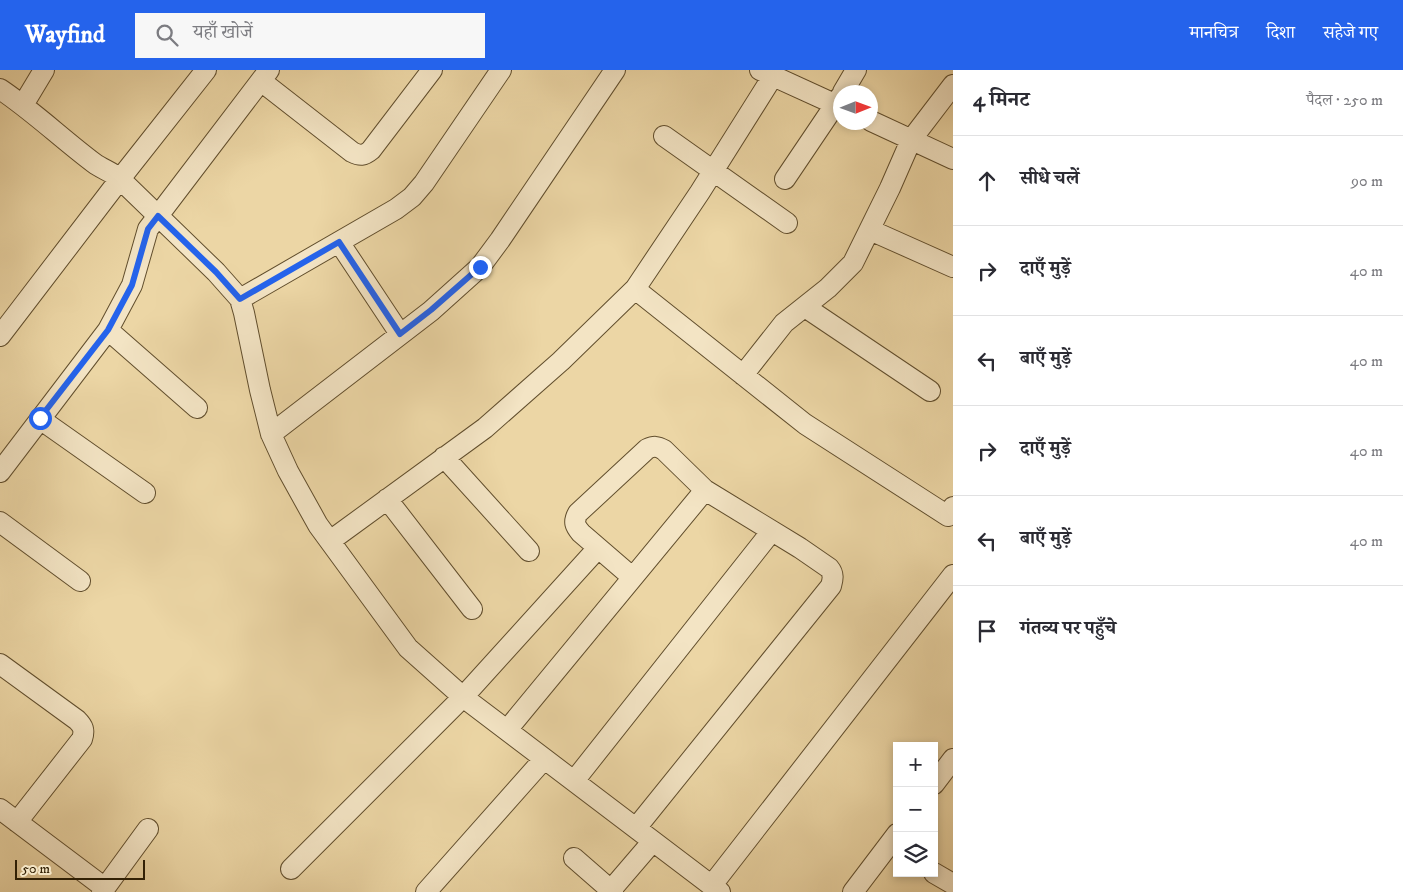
<!DOCTYPE html>
<html lang="hi">
<meta charset="utf-8">
<style>
:root{--surface:#fff;--page:#f7f7f7;--text:#2b2b33;--muted:#7c7c81;--line:#e1e1e2;--accent:#2563eb}
body{margin:0;font-family:"IM FELL DW Pica","Noto Serif Devanagari",serif;background:var(--page);color:var(--text)}
.controls{position:absolute;right:15px;bottom:15px;display:grid;overflow:hidden;border-radius:0px;box-shadow:0 2px 8px #0003}
.controls button{width:45px;height:45px;display:grid;place-items:center;padding:0;border:0;border-bottom:1px solid var(--line);background:var(--surface);color:var(--text);font:25px sans-serif}
.compass{position:absolute;left:833px;top:15px;width:45px;height:45px;border-radius:50%;background:var(--surface);box-shadow:0 2px 8px #0003;rotate:89deg}
.scale{position:absolute;left:15px;bottom:12px;width:130px;box-sizing:border-box;padding-left:5px;border:2px solid #332105;border-top:0;font-size:14px;line-height:18px;white-space:nowrap;color:#332105;-webkit-text-stroke:4px #f3e4c4;paint-order:stroke}
.stop{position:absolute;width:15px;height:15px;margin:-11px;border:4px solid #2563eb;border-radius:50%;background:#fff}
.stop.end{background:#2563eb;border-color:#fff;box-shadow:0 1px 5px #0008}
.list{margin:0;padding:0;list-style:none}
h2{display:flex;justify-content:space-between;align-items:center;height:65px;margin:0;padding:0 20px;font-size:21px}
h2 small{font-size:16px;font-weight:400;color:var(--muted)}
.list li{display:grid;grid-template-columns:32px 1fr auto;gap:15px;align-items:center;box-sizing:border-box;height:90px;padding:0 20px;border-top:1px solid var(--line)}
.list b{display:block;font-size:19px;white-space:nowrap}
.list em{font-size:16px;font-style:normal;color:var(--muted)}
.icon{flex:none;width:28px;height:28px;fill:none;stroke:currentColor;stroke-width:2;stroke-linecap:round;stroke-linejoin:round}
.map{position:relative;flex:none;width:953px;height:822px;overflow:hidden}
header{display:flex;align-items:center;gap:30px;box-sizing:border-box;height:70px;padding:0 25px;background:var(--accent);color:#fff}
header strong{font-size:24px}
nav{display:flex;gap:28px;margin-inline-start:auto;font-size:18px}
.search{width:350px;height:45px;background:var(--page);display:flex;align-items:center;gap:12px;box-sizing:border-box;padding:0 18px;border-radius:0px;color:var(--muted);font-size:19px}
main{display:flex}
aside{flex:1;background:var(--surface)}
.map>svg:first-child{display:block}
.lines{fill:none;stroke-linecap:round;stroke-linejoin:round}
.minor-casing{stroke:#614e2d;stroke-width:22}
.minor{stroke:#f3e4c4;stroke-width:20}
.route{stroke:#2563eb;stroke-width:6}
</style>
<header>
<strong>Wayfind</strong>
<div class="search"><svg class="icon" aria-label="search" viewBox="0 0 24 24"><circle cx="10" cy="10" r="6"/><path d="M15 15l6 6"/></svg>यहाँ खोजें</div>
<nav><a>मानचित्र</a><a>दिशा</a><a>सहेजे गए</a></nav>
</header>
<main>
<div class="map">
<svg width="953" height="822" viewBox="0 0 953 822">
<rect width="100%" height="100%" fill="#ecd6a5"/>
<filter id="stains"><feTurbulence type="fractalNoise" baseFrequency=".004" numOctaves="4"/><feColorMatrix values="0 0 0 0 .2 0 0 0 0 .09 0 0 0 0 .02 0 0 0 .5 -.17"/></filter>
<radialGradient id="worn" r=".72"><stop offset=".6" stop-color="#630" stop-opacity="0"/><stop offset="1" stop-color="#630" stop-opacity=".3"/></radialGradient>
<g class="lines">
<g class="minor-casing">
<path id="minor" d="M760,0L841,37
M773,6L700,122L635,219L805,354L948,446L953,437
M261,11L352,82C360,86 364,86 371,80L432,0
M0,19C33,41 62,69 94,93C102,99 112,102 120,109L216,202L240,229L244,243L260,320L271,364L288,401L318,455L408,578L463,627L720,822
M843,22L856,0
M23,35L44,0
M871,51L953,89
M664,66L787,153
M785,109L841,26
M870,160L953,197
M339,172L400,264
M240,229L396,139L412,127L424,113L501,0
M805,237L930,321
M108,260L197,338
M0,266L120,109L206,0
M743,305L784,253L828,218L853,193L890,118L911,70L953,15
M40,349L145,423
M271,364L431,241L480,197L500,170L615,0
M444,387L529,481
M0,402L108,260L132,215L148,159L269,0
M387,429L472,539
M0,452L80,511
M330,471L485,358L561,291L635,219
M632,507L581,463C575,456 573,452 578,443L647,379C654,376 657,376 664,380L705,420L800,478L829,498C834,504 833,509 831,516L636,758
M0,594L77,650C83,656 85,660 82,669L17,752
M507,660L705,420
M574,711L771,462
M934,714L953,689
M0,739L105,818
M574,788L613,822
M291,799L463,627L598,478
M934,803L953,814
M712,815L953,505
M611,820L653,771
M102,822L148,759
M426,822L544,689
M853,822L897,764"/>
</g>
<use href="#minor" class="minor"/>
</g>
<g class="lines">
<path class="route" d="M40,348L108,260L132,215L148,159L158,146L216,202L240,229L339,172L400,264L431,240L480,197"/>
</g>
<rect width="100%" height="100%" filter="url(#stains)"/>
<rect width="100%" height="100%" fill="url(#worn)"/>
</svg>
<div class="controls">
<button>+</button>
<button>−</button>
<button><svg class="icon" aria-label="layers" viewBox="0 0 24 24"><path d="M12 4l9 5-9 5-9-5zM3 14l9 5 9-5"/></svg></button>
</div>
<svg class="compass" viewBox="-18 -18 36 36"><path d="M0-13l5 13h-10z" fill="#e53935"/><path d="M0 13l5-13h-10z" fill="#7c7c81"/></svg>
<div class="scale">50 m</div>
<div class="stop" style="left:40px;top:348px"></div>
<div class="stop end" style="left:480px;top:197px"></div>
</div>
<aside>
<h2>4 मिनट<small>पैदल · 250 m</small></h2>
<ul class="list">
<li><svg class="icon" aria-label="ahead" viewBox="0 0 24 24"><path d="M12 20V5M6 11l6-6 6 6"/></svg><div><b>सीधे चलें</b></div><em>90 m</em></li>
<li><svg class="icon" aria-label="right" viewBox="0 0 24 24"><path d="M7 20v-9h11M14 6l5 5-5 5"/></svg><div><b>दाएँ मुड़ें</b></div><em>40 m</em></li>
<li><svg class="icon" aria-label="left" viewBox="0 0 24 24"><path d="M17 20v-9H6M10 6l-5 5 5 5"/></svg><div><b>बाएँ मुड़ें</b></div><em>40 m</em></li>
<li><svg class="icon" aria-label="right" viewBox="0 0 24 24"><path d="M7 20v-9h11M14 6l5 5-5 5"/></svg><div><b>दाएँ मुड़ें</b></div><em>40 m</em></li>
<li><svg class="icon" aria-label="left" viewBox="0 0 24 24"><path d="M17 20v-9H6M10 6l-5 5 5 5"/></svg><div><b>बाएँ मुड़ें</b></div><em>40 m</em></li>
<li><svg class="icon" aria-label="arrive" viewBox="0 0 24 24"><path d="M6 21V4h12l-3 4 3 4H6"/></svg><div><b>गंतव्य पर पहुँचे</b></div></li>
</ul>
</aside>
</main>
